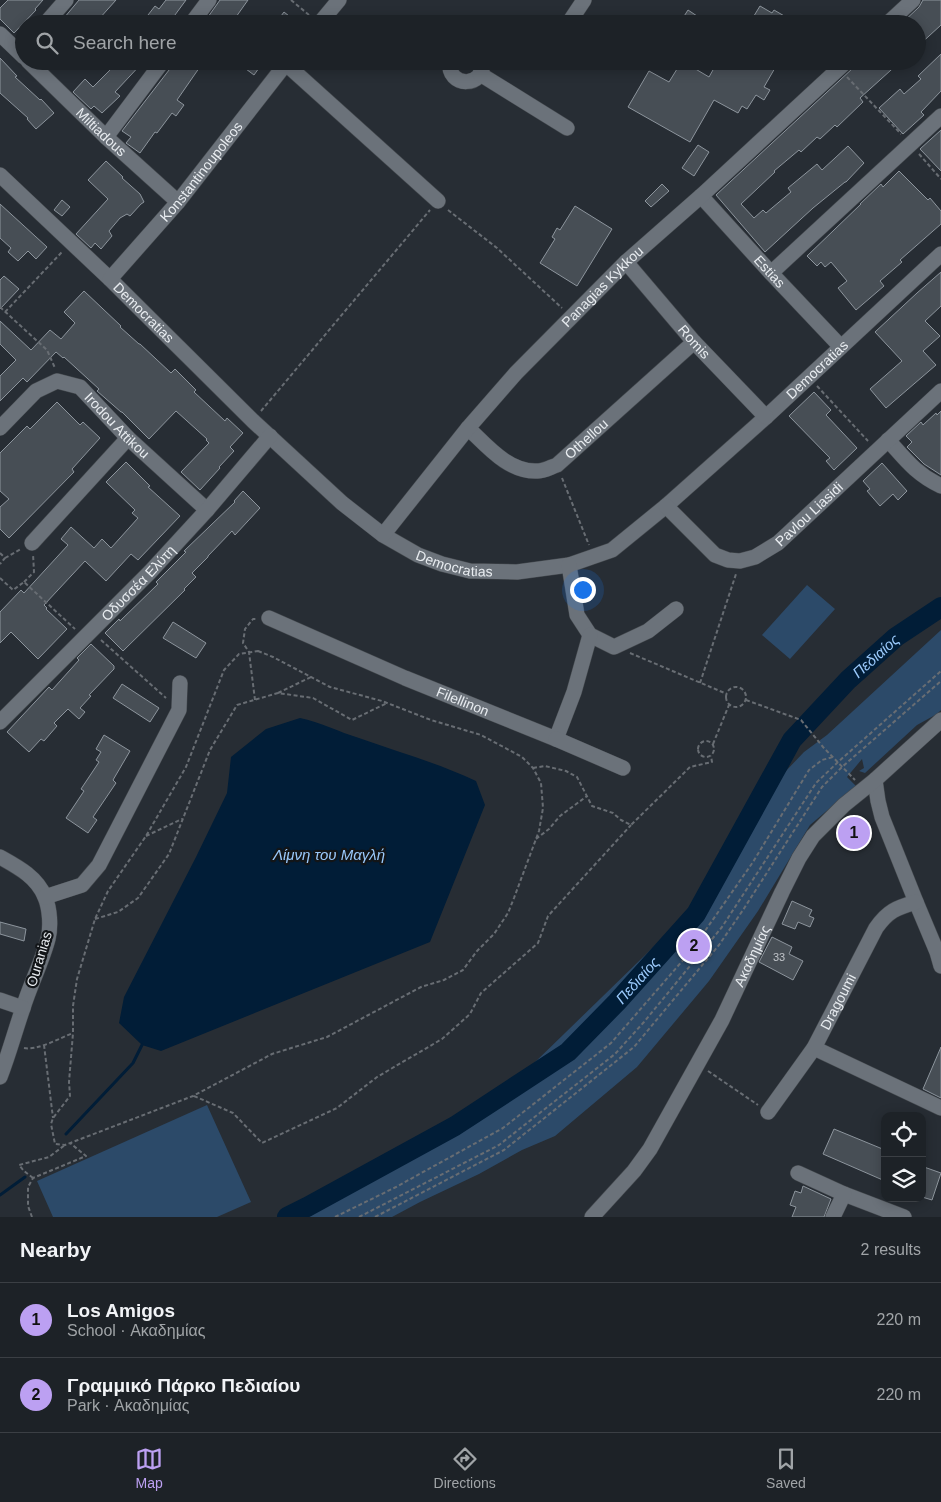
<!DOCTYPE html>
<meta charset="utf-8">
<style>
:root{--surface:#1d2227;--page:#2a2f33;--text:#f1f3f6;--muted:#a0a4a7;--line:#3b3f44;--accent:#bca0f2}
body{margin:0;font-family:Helvetica,sans-serif;background:var(--page);color:var(--text)}
.controls{position:absolute;right:15px;bottom:15px;display:grid;overflow:hidden;border-radius:10px;box-shadow:0 2px 12px #0003}
.controls button{width:45px;height:45px;display:grid;place-items:center;padding:0;border:0;border-bottom:1px solid var(--line);background:var(--surface);color:var(--text);font:25px sans-serif}
.you{position:absolute;left:582px;top:589px;width:18px;height:18px;margin:-12px;border:4px solid #fff;border-radius:50%;background:#1a73e8;box-shadow:0 0 0 8px #1a73e833}
.badge{display:grid;place-items:center;width:32px;height:32px;border-radius:50%;background:var(--accent);color:#111;font-size:16px;font-weight:700}
.pin{position:absolute;translate:-50% -50%;border:2px solid #fff;box-shadow:0 1px 5px #0006}
.list{margin:0;padding:0;list-style:none}
h2{display:flex;justify-content:space-between;align-items:center;height:65px;margin:0;padding:0 20px;font-size:21px}
h2 small{font-size:16px;font-weight:400;color:var(--muted)}
.list li{display:grid;grid-template-columns:32px 1fr auto;gap:15px;align-items:center;box-sizing:border-box;height:75px;padding:0 20px;border-top:1px solid var(--line)}
.list b{display:block;font-size:19px;white-space:nowrap}
.list p{margin:0;font-size:16px;white-space:nowrap;color:var(--muted)}
.list em{font-size:16px;font-style:normal;color:var(--muted)}
.icon{flex:none;width:28px;height:28px;fill:none;stroke:currentColor;stroke-width:2;stroke-linecap:round;stroke-linejoin:round}
.map{position:relative;flex:none;width:941px;height:1217px;overflow:hidden}
.search{position:absolute;background:var(--surface);box-shadow:0 2px 12px #0003;left:15px;right:15px;top:15px;height:55px;display:flex;align-items:center;gap:12px;box-sizing:border-box;padding:0 18px;border-radius:28px;color:var(--muted);font-size:19px}
.sheet{height:215px;background:var(--surface)}
nav{display:flex;justify-content:space-around;align-items:center;box-sizing:border-box;height:70px;border-top:1px solid var(--line);background:var(--surface);font-size:14px;color:var(--muted)}
nav a{display:grid;justify-items:center;gap:2px}
nav .on{color:var(--accent)}
.map>svg:first-child{display:block}
.green{fill:#2c4a69}
.water{fill:#011d37}
.lines{fill:none;stroke-linecap:round;stroke-linejoin:round}
.stream{stroke:#011d37;stroke-width:3}
.river{stroke:#011d37;stroke-width:20}
.building{fill:#474e55;stroke:#8d959d}
.minor-casing{stroke:#44494e;stroke-width:16}
.path{stroke:#686d73;stroke-width:2;stroke-dasharray:4 2.5;stroke-linecap:butt}
.minor{stroke:#6b727a;stroke-width:15}
.labels{text-anchor:middle;dominant-baseline:central;stroke-width:4.5;stroke-linejoin:round;paint-order:stroke}
.number-label{font-size:11px;fill:#c0c4c9}
.street-label{font-size:14px;fill:#e8ecf0;stroke:#121518}
.water-label{font-size:15px;font-style:italic;fill:#9ac9fb;stroke:#121518}
</style>
<div class="map">
<svg width="941" height="1217" viewBox="0 0 941 1217">
<rect width="100%" height="100%" fill="#272d34"/>
<path class="green" d="M807,585L835,609L790,659L762,635Z
M941,630V710L937,714L917,725L865,773L859,771L864,768L862,759L847,777L856,786L810,825L758,911L709,981L637,1067L555,1136L522,1150L479,1174L420,1202L392,1217H299L348,1193L461,1129L529,1068L709,893L763,810L784,773L804,752L827,735Z
M207,1105L251,1202L217,1217H53L37,1181Z"/>
<path class="water" d="M300,718C320,722 339,732 359,738C398,752 438,763 476,781L485,805L430,942L161,1051L142,1045L119,1023L124,997L196,857L227,793L231,757L266,729Z"/>
<g class="lines">
<path class="stream" d="M66,1134L133,1063L142,1045
M0,1195L25,1177"/>
<path class="river" id="s1" d="M287,1217L307,1207L455,1126L568,1052L617,1002L696,914L792,740L848,680L896,637L941,607"/>
</g>
<path class="building" d="M8,0H43L35,9L36,10L14,33L0,19V8Z
M79,0H116L99,19L104,24H59Z
M166,0H186L172,19L178,24H141L155,6L159,9Z
M220,0H248L231,24H203Z
M923,0H941V25L917,47V24H901L919,7Z
M760,6L772,13L774,10L798,24H749Z
M688,10L709,24H679Z
M284,12L299,24H275Z
M941,54V91L921,112L924,115L903,134L879,108L900,89L904,94L921,79L918,76Z
M0,58L17,76L15,77L40,100L41,99L54,113L36,129L27,119L28,118L0,93Z
M110,61H144L115,92L120,96L102,113L94,106L91,109L73,92L85,79L93,87L110,70L106,66Z
M176,61H204L177,100L184,105L176,116L172,113L157,133L155,132L140,153L126,143L131,137L122,131Z
M251,61H264L254,75L246,69Z
M682,61L709,77L718,61H779L764,87L770,90L764,100L756,95L747,109L742,106L738,113L714,100L690,142L628,107L649,71L669,82Z
M856,61H901L860,98L863,102L837,127L835,125L820,139L817,137L801,152L799,150L774,171L775,172L741,204L754,218L763,210L766,213L791,192L788,188L817,164L822,170L848,146L864,163L846,182H845L813,208L765,252L716,195L853,68Z
M941,130V171L920,149Z
M698,145L709,152L694,176L682,168Z
M106,161L123,177L122,178L140,194L144,202L141,204L130,216L127,214L120,218L109,231L112,236L101,249L95,243L91,248L76,234L108,199L88,180Z
M899,171L928,200L930,198L941,211V224L900,260L902,262L880,281L884,286L856,310L838,288L847,281L831,262L825,267L821,262L817,266L807,256L861,204H860L881,184L883,187Z
M662,184L669,191L651,207L645,201Z
M62,200L70,207L62,216L54,210Z
M0,204L47,247L36,259L28,251L18,261L8,252L11,248L0,238Z
M575,206L612,229L577,286L540,263L555,239L552,237L557,228L560,230Z
M941,272V306L925,321L940,336L923,351L936,365L886,408L870,389L902,361L875,332L917,293Z
M4,276L19,289L0,309V280Z
M84,291L121,326L120,327L139,344H140L171,373L175,369L196,390L194,392L225,421L227,418L243,433L230,447L234,451L219,467L220,468L200,490L181,472L209,443L206,440L207,439L176,411L149,439L122,412H121L97,391L99,389L64,357L63,358L56,352L27,382L23,378L0,401V376L16,360L0,344V321L31,350L50,330L61,339L75,323L64,312Z
M814,392L831,410L826,415L857,448L834,470L826,461L830,458L789,416Z
M57,402L80,425L83,422L100,438L72,469L74,472L9,538L0,529V507L9,499L0,491V453L27,426L30,429Z
M941,411V475L924,464L907,447L912,442L906,436L921,422L923,425L936,413L937,415Z
M126,462L150,486L148,487L180,516L138,560L131,554L106,581L85,561L44,605L47,608L46,609L67,629L38,659L11,632L0,643V612L21,590L24,593L68,545L61,539L71,527L94,548L102,539L111,548L138,518L132,513L135,510L106,482Z
M882,463L907,491L898,500L893,494L880,506L867,491L870,489L863,481Z
M243,491L260,508L235,535L232,531L208,556V557L192,573L196,577L184,589L185,590L123,651L105,633L119,619L120,621L158,584L156,582L186,552L184,551L235,502L234,501Z
M173,622L206,643L196,658L163,638Z
M91,644L114,666V669L89,695L91,696L80,708L85,712L79,719L68,709L54,723L57,726L44,741L41,739L29,752L7,732L49,687L52,690L79,660L77,658Z
M122,684L159,708L150,722L113,698Z
M104,735L130,751L113,780L116,783L93,817L97,820L88,833L66,818L84,791L81,789L99,762L96,760L101,752L96,749Z
M792,901L812,910L809,916L814,918L810,927L798,922L795,929L782,924Z
M0,922L26,929L24,941L0,934Z
M772,937L792,947L789,954L803,961L793,980L759,962Z
M941,1047V1098L923,1089Z
M834,1129L885,1150V1181L823,1154Z
M924,1167L941,1173L932,1200L922,1197V1172Z
M803,1186L831,1199L824,1217H792L796,1207L790,1205L795,1191L801,1193Z"/>
<g class="lines">
<g class="minor-casing">
<g id="minor">
<path d="M45,24L66,0"/>
<path d="M191,24L209,0"/>
<path d="M319,24L339,0"/>
<path d="M568,24L584,0"/>
<path d="M887,24L913,0"/>
<path d="M0,34L24,57"/>
<path id="s2" d="M28,61L106,137L178,202"/>
<path d="M450,61C446,89 487,88 482,61"/>
<path d="M286,64L438,201"/>
<path d="M480,74L567,128"/>
<path d="M106,137L163,61"/>
<path id="s3" d="M0,175L110,279L253,421L342,503L383,535L418,555L442,564L470,571L517,572L569,565L612,550L666,506L766,417L941,254"/>
<path id="s4" d="M701,196L771,273L841,347"/>
<path id="s5" d="M626,262L694,342L766,417"/>
<path d="M771,273L941,116"/>
<path id="s6" d="M110,279L178,202L288,61"/>
<path id="s7" d="M0,428L36,391L57,381L80,387L128,438L207,510"/>
<path id="s8" d="M468,428C487,446 509,473 538,471C544,471 551,467 557,465L694,342"/>
<path d="M888,440C906,460 916,474 941,486"/>
<path id="s9" d="M666,506L715,555L728,560L740,561L755,557L778,543L941,391"/>
<path id="s10" d="M383,535L468,428L516,373L626,262L701,196L847,61"/>
<path d="M32,543L128,438"/>
<path d="M569,565L577,615L590,635L614,647L648,631L676,609"/>
<path id="s11" d="M269,618L405,678L556,739L574,692L590,635"/>
<path id="s12" d="M0,722L150,572L207,510L270,436"/>
<path d="M556,739L623,768"/>
<path d="M875,780L878,801L882,817L916,902L937,952L941,966"/>
<path d="M0,857C18,867 37,877 45,897C50,909 51,927 48,939C42,962 30,985 23,1008C15,1031 9,1054 0,1077"/>
<path d="M45,897L82,885L99,865L179,710L180,683"/>
<path d="M0,1000L23,1008"/>
<path d="M814,1048L941,1108"/>
<path id="s13" d="M768,1112L814,1048L876,928C888,911 896,908 916,902"/>
<path d="M798,1173L844,1194L904,1217"/>
<path id="s14" d="M592,1217L634,1171L650,1149L722,1020L782,892L799,858L813,836L844,805L875,780L941,720"/>
<path d="M833,1217L844,1194"/>
</g>
</g>
<path class="path" d="M291,0L309,15
M847,77L901,134
M919,154L941,179
M448,210L497,248L562,308
M0,307L47,350L55,368
M5,312L62,252
M817,386L868,441
M261,411L430,210
M562,478L589,545
M0,553L5,558L0,564
M5,558L21,549
M0,578L13,590L24,582L75,629
M24,582L34,572L33,554
M101,640L166,698
M258,651L273,657L330,687L382,701L431,720L481,735L522,757L533,768L541,783L543,808L539,831L514,898L508,913L494,934L477,951L463,970L444,980L421,987L327,1037L272,1054L193,1096L78,1140L65,1145L55,1144L51,1124L53,1118L70,1096L69,1082L73,1033V1006L77,979L95,919L108,891L146,836L186,767L224,670L239,654Z
M630,653L727,694
M700,683L736,574
M726 697a10 10 0 1 1 20 0a10 10 0 1 1-20 0Z
M278,693L311,677
M255,700L249,652L243,643L245,629L253,619H256
M746,700L801,720L823,747L855,780
M698 749a8 8 0 1 1 16 0a8 8 0 1 1-16 0Z
M713,744L729,705
M533,768L545,766L566,771L577,777L592,806L613,813L621,820L631,825L690,767L712,762L711,756
M146,836L182,819
M536,839L549,829L560,816L587,796
M95,919L118,912L138,898L169,854L210,750L237,705L278,693L313,698L352,720L387,703
M44,1045L53,1118
M24,1048C37,1051 60,1038 73,1033
M708,1071L758,1105
M194,1096L233,1113L262,1143L337,1108L377,1077L442,1039L470,1014L481,993L538,943L548,916L631,825
M33,1178L24,1171L19,1165L49,1157L65,1145
M32,1217L28,1206V1187L33,1178L86,1156L70,1143
M335,1217L396,1187L503,1128L611,1043L691,951L753,862L809,770L822,760L833,757
M359,1217L499,1145L615,1054L644,1022L722,927L816,783L838,762L941,671
M375,1217L504,1150L634,1047L719,945L743,910L822,787L842,767L941,681"/>
<use href="#minor" class="minor"/>
</g>
<g class="labels">
<g class="number-label">
<text x="779" y="957">33</text>
</g>
<g class="street-label">
<text stroke="none"><textPath href="#s2" startOffset="102">Miltiadous</textPath></text>
<text stroke="none"><textPath href="#s6" startOffset="141">Konstantinoupoleos</textPath></text>
<text stroke="none"><textPath href="#s4" startOffset="102">Estias</textPath></text>
<text stroke="none"><textPath href="#s10" startOffset="332">Panagias Kykkou</textPath></text>
<text stroke="none"><textPath href="#s3" startOffset="199">Democratias</textPath></text>
<text stroke="none"><textPath href="#s5" startOffset="105">Romis</textPath></text>
<text stroke="none"><textPath href="#s3" startOffset="1039">Democratias</textPath></text>
<text stroke="none"><textPath href="#s7" startOffset="152">Irodou Attikou</textPath></text>
<text stroke="none"><textPath href="#s8" startOffset="144">Othellou</textPath></text>
<text stroke="none"><textPath href="#s9" startOffset="180">Pavlou Liasidi</textPath></text>
<text stroke="none"><textPath href="#s3" startOffset="604">Democratias</textPath></text>
<text stroke="none"><textPath href="#s12" startOffset="196">Οδυσσέα Ελύτη</textPath></text>
<text stroke="none"><textPath href="#s11" startOffset="211">Filellinon</textPath></text>
<text stroke="none"><textPath href="#s14" startOffset="308">Ακαδημίας</textPath></text>
<text transform="translate(39 959) rotate(-73)">Ouranias</text>
<text stroke="none"><textPath href="#s13" startOffset="131">Dragoumi</textPath></text>
</g>
<g class="water-label">
<text stroke="none"><textPath href="#s1" startOffset="832">Πεδιαίος</textPath></text>
<text x="329" y="854">Λίμνη του Μαγλή</text>
<text stroke="none"><textPath href="#s1" startOffset="426">Πεδιαίος</textPath></text>
</g>
</g>
</svg>
<div class="controls">
<button><svg class="icon" aria-label="locate" viewBox="0 0 24 24"><circle cx="12" cy="12" r="6"/><path d="M12 2v4M12 18v4M2 12h4M18 12h4"/></svg></button>
<button><svg class="icon" aria-label="layers" viewBox="0 0 24 24"><path d="M12 4l9 5-9 5-9-5zM3 14l9 5 9-5"/></svg></button>
</div>
<div class="you"></div>
<div class="pin badge" style="left:854px;top:833px">1</div>
<div class="pin badge" style="left:694px;top:946px">2</div>
<div class="search"><svg class="icon" aria-label="search" viewBox="0 0 24 24"><circle cx="10" cy="10" r="6"/><path d="M15 15l6 6"/></svg>Search here</div>
</div>
<section class="sheet">
<h2>Nearby<small>2 results</small></h2>
<ul class="list">
<li><span class="badge">1</span><div><b>Los Amigos</b><p>School · Ακαδημίας</p></div><em>220 m</em></li>
<li><span class="badge">2</span><div><b>Γραμμικό Πάρκο Πεδιαίου</b><p>Park · Ακαδημίας</p></div><em>220 m</em></li>
</ul>
</section>
<nav>
<a class="on"><svg class="icon" aria-label="map" viewBox="0 0 24 24"><path d="M3 6l6-2 6 2 6-2v14l-6 2-6-2-6 2zM9 4v14M15 6v14"/></svg>Map</a>
<a><svg class="icon" aria-label="directions" viewBox="0 0 24 24"><path d="M12 3l9 9-9 9-9-9zM9 14v-3h6M13 9l2 2-2 2"/></svg>Directions</a>
<a><svg class="icon" aria-label="saved" viewBox="0 0 24 24"><path d="M7 4h10v16l-5-4-5 4z"/></svg>Saved</a>
</nav>
